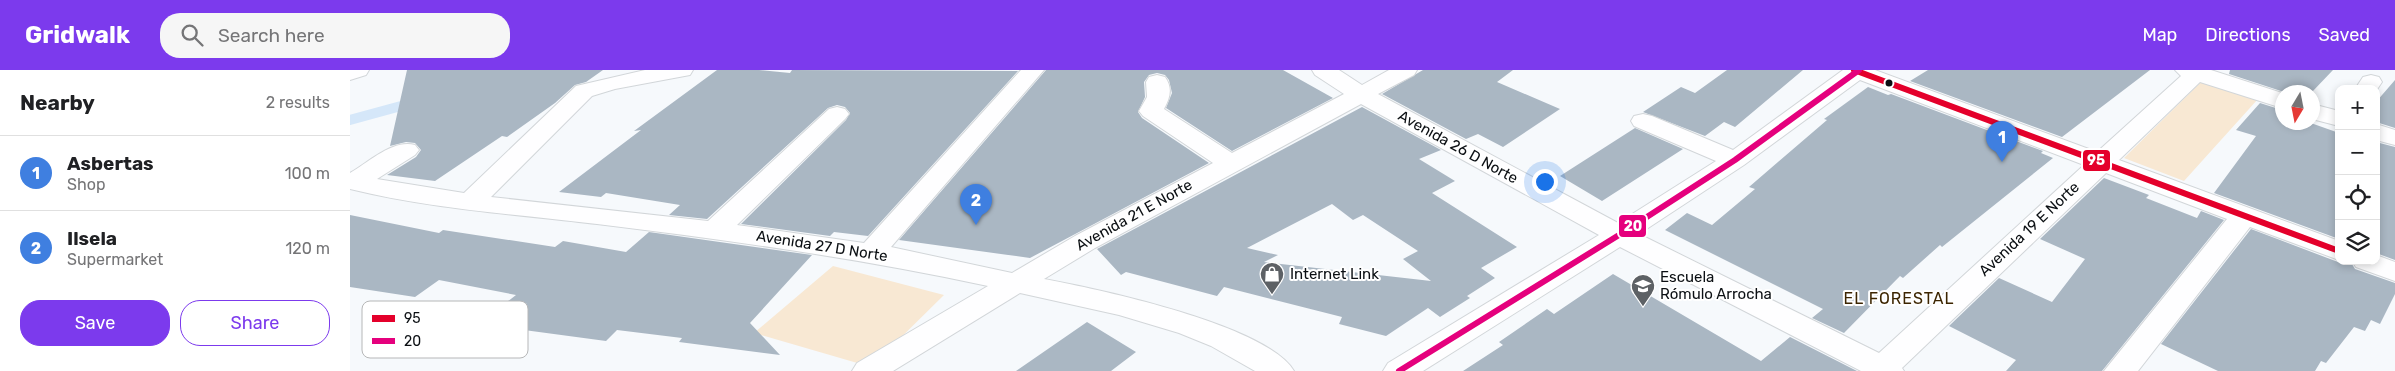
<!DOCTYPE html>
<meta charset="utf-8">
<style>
:root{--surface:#fff;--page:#f6f6f6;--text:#202124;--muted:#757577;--line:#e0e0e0;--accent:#7c3aed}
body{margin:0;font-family:Rubik,sans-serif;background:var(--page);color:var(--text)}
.controls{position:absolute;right:15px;top:15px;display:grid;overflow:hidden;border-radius:10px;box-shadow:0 2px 8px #0003}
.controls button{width:45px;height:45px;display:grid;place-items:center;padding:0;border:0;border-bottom:1px solid var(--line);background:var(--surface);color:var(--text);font:25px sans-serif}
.compass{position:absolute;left:1925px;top:15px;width:45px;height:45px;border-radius:50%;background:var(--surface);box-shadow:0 2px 8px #0003;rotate:190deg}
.you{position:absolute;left:1194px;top:111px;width:18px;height:18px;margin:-12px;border:4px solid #fff;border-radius:50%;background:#1a73e8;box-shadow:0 0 0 8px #1a73e833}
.badge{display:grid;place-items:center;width:32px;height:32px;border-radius:50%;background:var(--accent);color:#fff;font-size:16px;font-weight:700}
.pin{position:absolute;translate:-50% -41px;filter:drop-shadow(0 1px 2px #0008)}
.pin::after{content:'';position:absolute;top:26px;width:18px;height:15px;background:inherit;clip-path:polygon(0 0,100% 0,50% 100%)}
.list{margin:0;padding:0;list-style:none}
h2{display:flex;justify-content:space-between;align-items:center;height:65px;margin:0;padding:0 20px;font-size:21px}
h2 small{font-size:16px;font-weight:400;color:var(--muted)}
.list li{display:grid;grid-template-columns:32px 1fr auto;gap:15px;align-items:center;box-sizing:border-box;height:75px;padding:0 20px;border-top:1px solid var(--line)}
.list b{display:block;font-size:19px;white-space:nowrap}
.list p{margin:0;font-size:16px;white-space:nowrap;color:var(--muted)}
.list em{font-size:16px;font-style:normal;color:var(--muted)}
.actions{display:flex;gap:10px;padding:15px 20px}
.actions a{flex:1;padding:11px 0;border:1px solid var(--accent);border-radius:20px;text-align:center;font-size:18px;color:var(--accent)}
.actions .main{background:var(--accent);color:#fff}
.icon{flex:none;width:28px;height:28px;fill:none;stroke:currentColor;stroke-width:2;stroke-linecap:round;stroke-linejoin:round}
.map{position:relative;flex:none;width:2045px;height:301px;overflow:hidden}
header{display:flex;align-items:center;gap:30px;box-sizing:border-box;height:70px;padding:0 25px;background:var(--accent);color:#fff}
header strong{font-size:24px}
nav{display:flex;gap:28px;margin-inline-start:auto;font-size:18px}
.search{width:350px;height:45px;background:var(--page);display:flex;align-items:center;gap:12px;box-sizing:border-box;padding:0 18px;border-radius:20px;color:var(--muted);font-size:19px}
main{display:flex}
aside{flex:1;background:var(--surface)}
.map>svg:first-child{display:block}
.green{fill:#f8e8d3}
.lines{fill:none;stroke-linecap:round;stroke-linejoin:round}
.stream{stroke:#d5e7f9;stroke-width:10}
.building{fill:#aab7c3;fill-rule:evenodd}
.minor-casing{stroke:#d2d6d9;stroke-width:2}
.minor{fill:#fefeff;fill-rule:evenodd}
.bus-1-casing{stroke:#fff;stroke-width:10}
.bus-2-casing{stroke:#fff;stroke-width:10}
.bus-1{stroke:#e4002b;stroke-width:6}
.bus-2{stroke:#e5007d;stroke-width:6}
.bus-dot{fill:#0b0f13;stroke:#fff;stroke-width:2}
.labels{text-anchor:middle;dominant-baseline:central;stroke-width:4;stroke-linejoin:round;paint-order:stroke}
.street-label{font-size:15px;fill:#0b0f13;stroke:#fff}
.poi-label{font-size:15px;fill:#0b0f13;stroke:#fff;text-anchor:start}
.neighbourhood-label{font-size:16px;letter-spacing:1px;fill:#3c2501;stroke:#fff}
.key{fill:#fff;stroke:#b6b7b8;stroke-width:1}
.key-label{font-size:14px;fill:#0b0f13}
.line-badge{stroke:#fff;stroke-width:2}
.badge-label{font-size:14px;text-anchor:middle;font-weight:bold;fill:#fff}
</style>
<header>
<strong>Gridwalk</strong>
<div class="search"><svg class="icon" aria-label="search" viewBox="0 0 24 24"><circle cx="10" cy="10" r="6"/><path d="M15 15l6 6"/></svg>Search here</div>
<nav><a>Map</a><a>Directions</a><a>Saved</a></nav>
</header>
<main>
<aside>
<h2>Nearby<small>2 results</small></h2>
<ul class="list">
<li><span class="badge" style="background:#3f7fe0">1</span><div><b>Asbertas</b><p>Shop</p></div><em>100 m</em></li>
<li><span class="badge" style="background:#3f7fe0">2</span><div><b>Ilsela</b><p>Supermarket</p></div><em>120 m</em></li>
</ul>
<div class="actions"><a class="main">Save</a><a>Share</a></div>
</aside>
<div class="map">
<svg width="2045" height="301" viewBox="0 0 2045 301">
<rect width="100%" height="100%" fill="#f6f9fc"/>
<path class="green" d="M1853,10L1908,29L1834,111L1774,88Z
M483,196L594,225L521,297L404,263Z"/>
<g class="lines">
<path class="stream" d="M0,50L62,33"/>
</g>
<path class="building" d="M57,0H253L236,12L225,15L205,33L157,67L152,66L85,111L37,105L66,87L71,80L65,73L56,72L40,76Z
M367,0H409L440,3L442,0L668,1L518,166L484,162L480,166L391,154L496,50L500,43L495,37L487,35L478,38L357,149L319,145L330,135L256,123L251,127L209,122L291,60L284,61Z
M696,0H933L983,28L882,81L816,38L822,23L819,10L815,5L807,3L799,5L794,12L795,27L788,42L792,48L859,93L680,188L549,170Z
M1073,0H1163L1147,12L1210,39L1153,77L1128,64L1116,69L1032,24Z
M1377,0H1453L1385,57L1374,52L1355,66L1293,42L1331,17L1345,23Z
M1578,0H1800L1712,67L1560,11Z
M1880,0H1983L1962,22H1934L1879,4Z
M2045,10V58L2026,52V32Z
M1518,17L1538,25L1541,24L1693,81L1691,83L1703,88L1592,177L1590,175L1553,208L1550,206L1494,263L1462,248L1473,239L1315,160L1337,143L1362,155L1405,119L1399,117L1477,50L1474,49Z
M1910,33L1932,40V52H1958L1989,63V169L1864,123L1906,66L1886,60Z
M1012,37L1091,80L1069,89L1105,111L1082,123L1167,177L1131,198L1145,208L1117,226L1120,228L1090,247L1078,238L1036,266L989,254L992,247L874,217L867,226L776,202L771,205L747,179ZM982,134L1003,150L1013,145L1068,181L1053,189L1081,211L914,192L928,185L897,178Z
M1285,58L1333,79L1252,131L1210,106Z
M2026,72L2045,77V190L2026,183Z
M1754,108L1799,125L1796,128L1847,148L1851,141L1874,150L1752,301H1656L1666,290L1599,256L1649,208L1702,232L1735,189L1690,169Z
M0,145L89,163L93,160L205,177L213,171L276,182L299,162L462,185L400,253L430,285L329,272L332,268L267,260L256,271L174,260L161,270L119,261L166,225L89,210L65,227L0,217Z
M1901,159L1988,192L2000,191L2005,199L2045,213V224L2030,254L2021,250L2015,261L2004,257L1976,293L1971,291L1965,301H1868L1811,274Z
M1263,204L1411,291L1440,267L1507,301H1113L1153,275L1149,272L1197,239L1204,244Z
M737,252L786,282L761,301H666Z"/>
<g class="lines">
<g class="minor-casing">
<path id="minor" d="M0,0H19L16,5L0,10Z
M295,0H343L340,5L265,19L242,26L141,127L358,151L479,39L487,37L495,39L499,44L495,49L387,155L514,173L671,0H694L541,177L662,203L725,166L863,93L793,46L789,41L797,27L796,12L799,7L807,5L815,7C823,18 820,28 814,39L882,83L994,24L965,5L962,0H989L1012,15L1039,0H1067L1064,5L1028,24L1268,153L1366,91L1284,56L1281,51L1284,46L1293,44L1302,46L1383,80L1493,0H1525L1747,82L1831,6L1825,0H1861L1932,23V38L1850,12L1769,90L1989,171V190L1900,157L1788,301H1754L1877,149L1756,103L1552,298L1554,301H1511L1270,177L1073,301H1033L1038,293L1249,165L1011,34L745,178L694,209C748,219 917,255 944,301H905L861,276L829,263L769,245L670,223L543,301H502L507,293L638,216C508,188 378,170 247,154C164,144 81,139 0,119V103C19,92 43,69 65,75L69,80L65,85L27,109L114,123L226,16ZM1510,10L1734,95L1529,283L1289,164L1394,95Z
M2021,5L2029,7L2032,12L2026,21V19H2005L2013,7Z
M1962,34L1989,41V56L1962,49Z
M2026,54L2045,60V75L2026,70Z
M2026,185L2045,192V211L2006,197L2002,191H2026Z"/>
</g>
<use href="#minor" class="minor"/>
<g class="bus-1-casing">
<path id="bus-1" d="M1504,0L1989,181"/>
</g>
<g class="bus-2-casing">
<path id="bus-2" d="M1049,301L1269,165L1385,90L1509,0"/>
</g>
<use href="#bus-1" class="bus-1"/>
<use href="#bus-2" class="bus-2"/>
</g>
<defs>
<g id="shop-pin" transform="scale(1.25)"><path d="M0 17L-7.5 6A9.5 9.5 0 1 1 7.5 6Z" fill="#5d6165" stroke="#fff"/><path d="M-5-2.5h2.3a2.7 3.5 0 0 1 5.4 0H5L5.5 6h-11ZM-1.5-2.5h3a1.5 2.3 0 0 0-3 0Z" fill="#fff"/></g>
<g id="school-pin" transform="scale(1.25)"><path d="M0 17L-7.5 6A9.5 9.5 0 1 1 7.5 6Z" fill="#5d6165" stroke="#fff"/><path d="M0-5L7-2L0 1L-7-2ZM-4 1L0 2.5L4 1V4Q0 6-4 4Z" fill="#fff"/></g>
</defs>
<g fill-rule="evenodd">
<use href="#shop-pin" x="922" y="204"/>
<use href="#school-pin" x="1293" y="216"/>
</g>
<circle class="bus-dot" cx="1539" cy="13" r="4.5"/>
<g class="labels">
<g class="street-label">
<text transform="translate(1108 77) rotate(29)">Avenida 26 D Norte</text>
<text transform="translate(784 145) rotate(-29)">Avenida 21 E Norte</text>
<text transform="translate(1679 159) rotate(-43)">Avenida 19 E Norte</text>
<text transform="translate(472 176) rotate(9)">Avenida 27 D Norte</text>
</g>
<g class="poi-label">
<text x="940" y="204">Internet Link</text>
<text x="1310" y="207">Escuela<tspan x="1310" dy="17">Rómulo Arrocha</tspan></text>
</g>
<g class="neighbourhood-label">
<text x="1549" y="228">EL FORESTAL</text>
</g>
</g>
<rect x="12" y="231" width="166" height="57" rx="8" class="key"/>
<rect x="22" y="245" width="23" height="7" fill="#e4002b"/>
<rect x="22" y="268" width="23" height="6" fill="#e5007d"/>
<g class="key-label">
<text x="54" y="253">95</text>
<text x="54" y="276">20</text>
</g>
<g class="line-badge">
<rect x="1732" y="79" width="29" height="23" rx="5" fill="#e4002b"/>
<rect x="1268" y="144" width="29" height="24" rx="5" fill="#e5007d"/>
</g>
<g class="badge-label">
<text x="1746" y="95">95</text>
<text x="1283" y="161">20</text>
</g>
</svg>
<div class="controls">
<button>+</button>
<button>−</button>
<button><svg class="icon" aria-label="locate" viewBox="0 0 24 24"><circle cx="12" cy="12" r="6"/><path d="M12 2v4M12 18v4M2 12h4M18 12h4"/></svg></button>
<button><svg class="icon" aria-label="layers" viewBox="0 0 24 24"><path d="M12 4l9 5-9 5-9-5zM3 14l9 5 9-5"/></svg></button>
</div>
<svg class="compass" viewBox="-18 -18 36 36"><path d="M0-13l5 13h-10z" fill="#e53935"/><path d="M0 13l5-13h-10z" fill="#757577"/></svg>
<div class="you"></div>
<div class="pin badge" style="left:1652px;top:92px;background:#3f7fe0">1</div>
<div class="pin badge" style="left:626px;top:155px;background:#3f7fe0">2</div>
</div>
</main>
